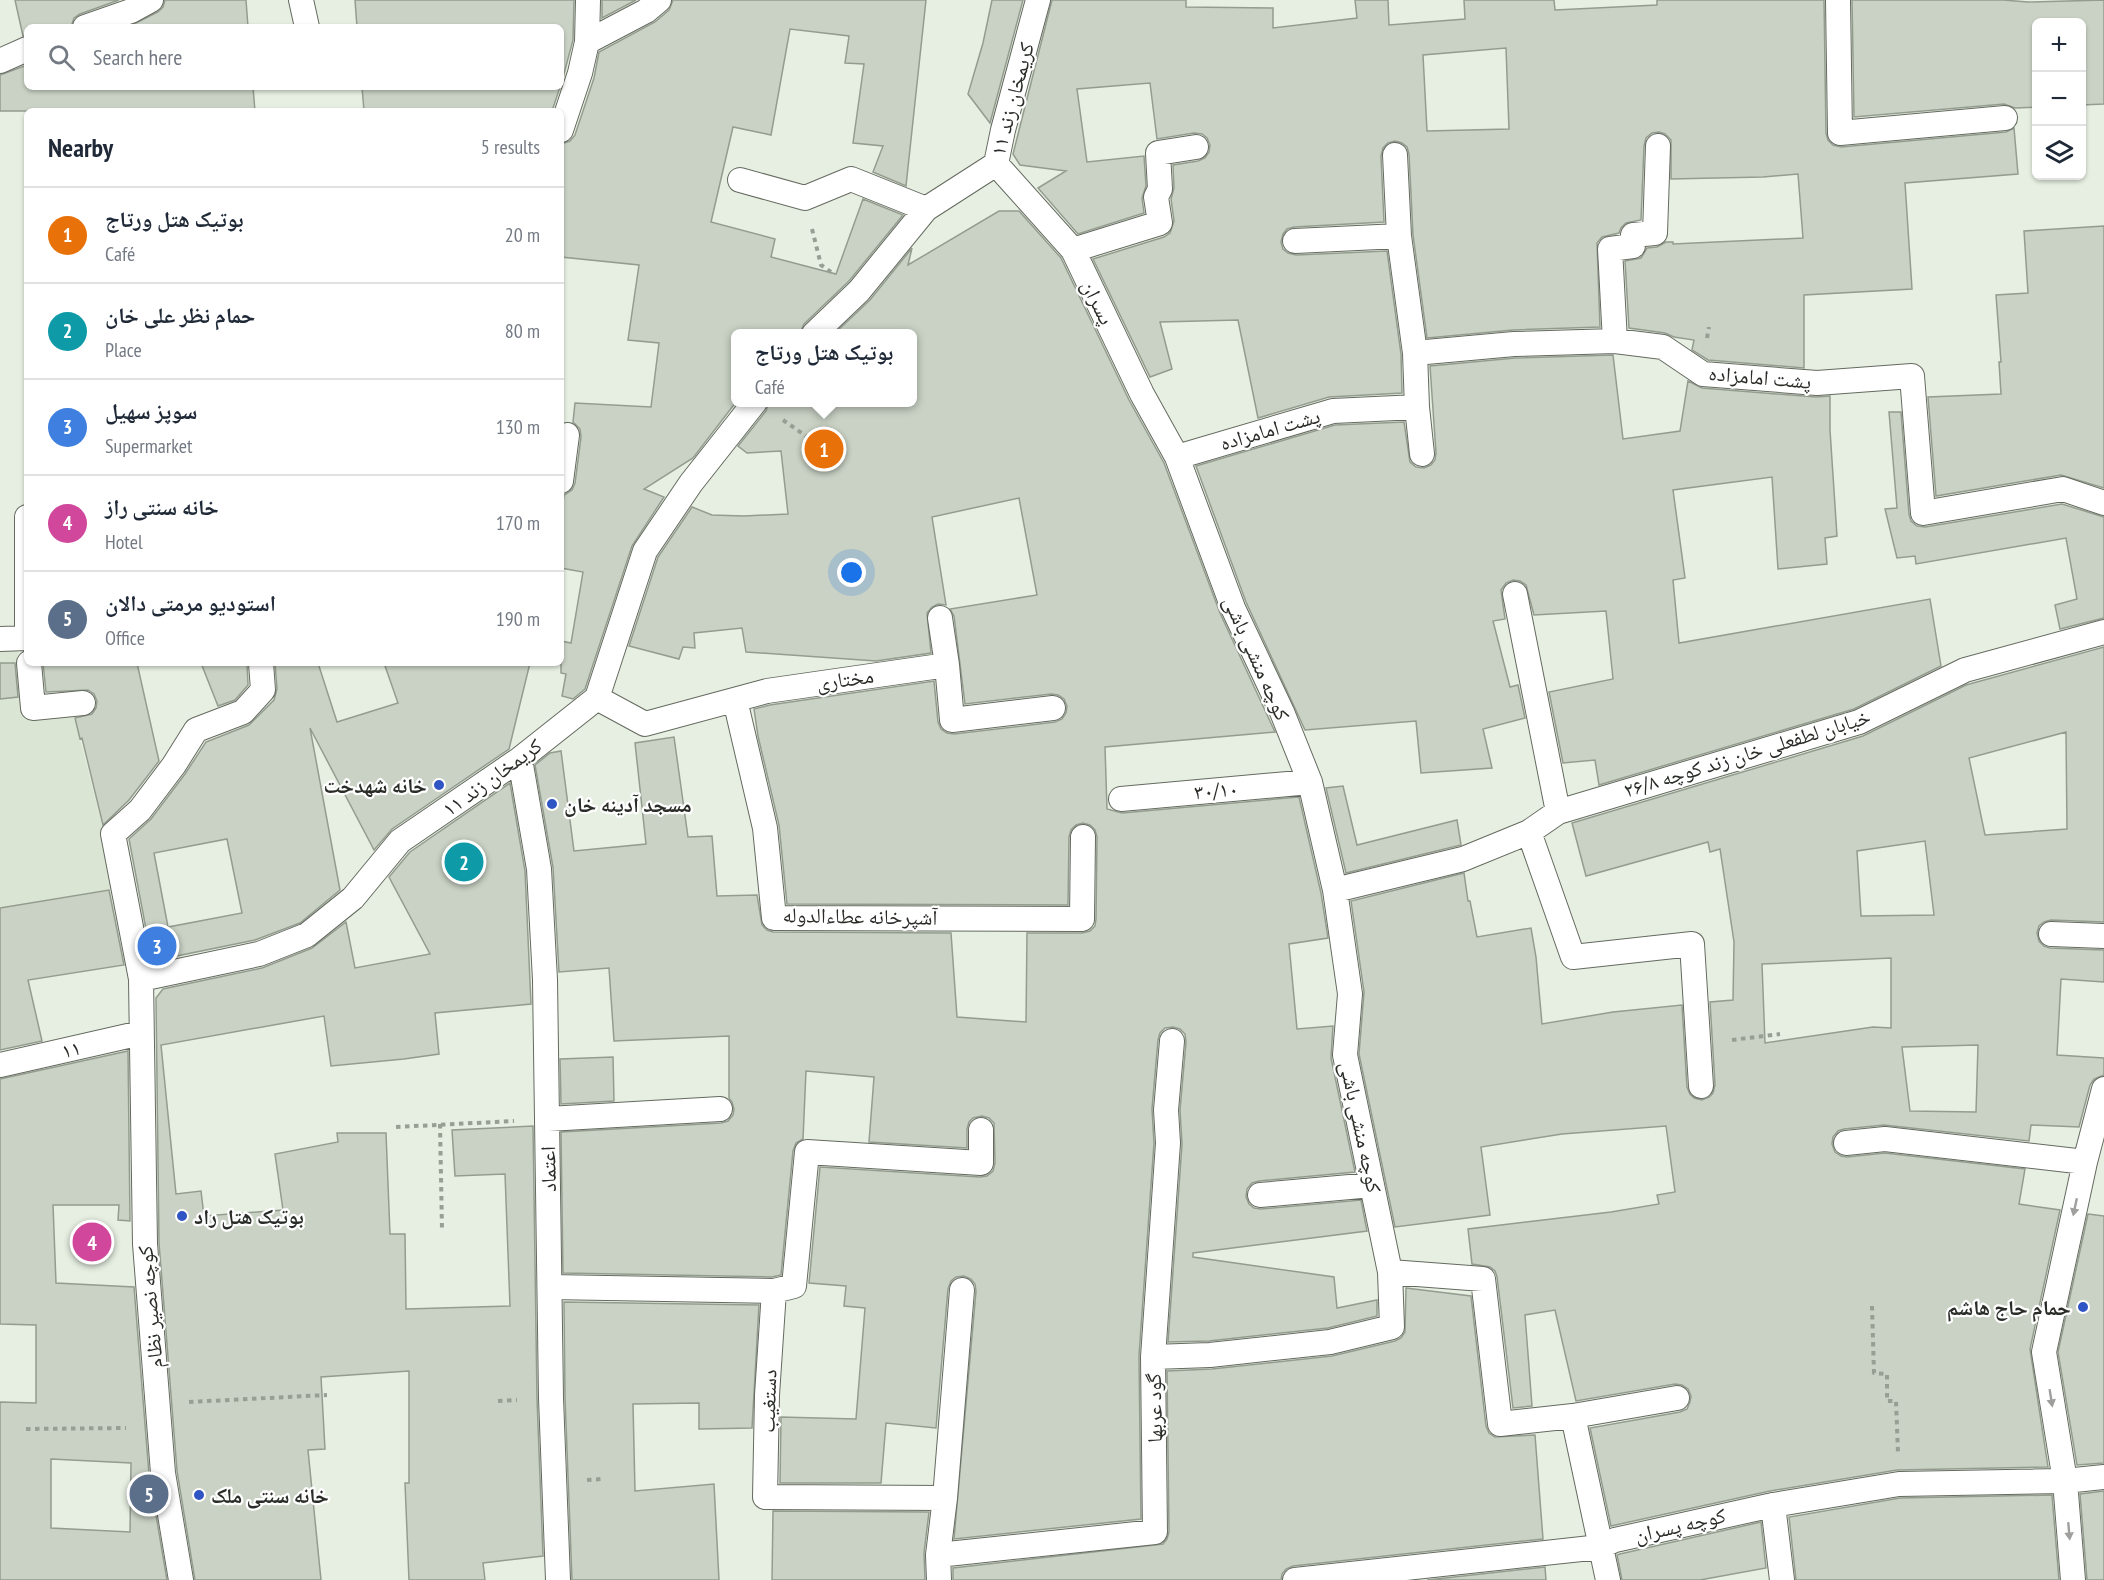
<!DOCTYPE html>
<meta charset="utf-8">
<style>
:root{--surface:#fff;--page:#f6f6f7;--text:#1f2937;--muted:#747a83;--line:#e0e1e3;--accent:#1a73e8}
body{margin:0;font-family:"PT Sans Narrow","Noto Naskh Arabic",sans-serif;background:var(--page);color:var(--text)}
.controls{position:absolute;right:18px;top:18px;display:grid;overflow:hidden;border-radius:9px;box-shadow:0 2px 4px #0004}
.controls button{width:54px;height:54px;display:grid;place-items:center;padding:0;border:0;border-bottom:2px solid var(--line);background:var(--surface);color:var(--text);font:30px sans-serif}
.you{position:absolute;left:852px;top:573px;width:21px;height:21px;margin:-15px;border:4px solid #fff;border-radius:50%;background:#1a73e8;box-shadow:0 0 0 9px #1a73e833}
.badge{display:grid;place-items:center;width:39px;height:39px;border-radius:50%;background:var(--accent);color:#fff;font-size:20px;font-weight:700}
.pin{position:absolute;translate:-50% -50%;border:3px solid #fff;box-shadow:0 2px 6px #0006}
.popup{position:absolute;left:731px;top:329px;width:186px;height:78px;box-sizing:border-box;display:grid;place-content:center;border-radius:9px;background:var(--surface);filter:drop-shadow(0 2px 4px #0005);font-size:20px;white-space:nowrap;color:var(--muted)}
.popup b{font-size:22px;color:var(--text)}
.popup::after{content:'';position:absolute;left:50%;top:100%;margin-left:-12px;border:12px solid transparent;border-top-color:var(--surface)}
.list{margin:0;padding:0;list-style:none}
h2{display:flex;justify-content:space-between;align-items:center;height:78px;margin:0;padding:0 24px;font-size:26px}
h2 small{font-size:20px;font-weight:400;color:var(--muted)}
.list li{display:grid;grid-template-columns:39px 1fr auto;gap:18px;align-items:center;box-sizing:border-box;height:96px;padding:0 24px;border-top:2px solid var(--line)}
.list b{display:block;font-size:22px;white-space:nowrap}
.list p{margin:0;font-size:20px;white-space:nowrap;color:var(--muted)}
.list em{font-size:20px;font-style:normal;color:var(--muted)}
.icon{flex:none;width:33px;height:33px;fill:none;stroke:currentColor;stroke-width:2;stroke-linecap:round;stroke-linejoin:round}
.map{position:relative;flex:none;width:2104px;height:1580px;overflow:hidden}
.search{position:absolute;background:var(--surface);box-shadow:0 2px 4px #0004;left:24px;top:24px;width:540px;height:66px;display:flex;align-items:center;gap:15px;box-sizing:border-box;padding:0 21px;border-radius:9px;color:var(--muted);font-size:22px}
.panel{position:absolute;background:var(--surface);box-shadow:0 2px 4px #0004;left:24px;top:108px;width:540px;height:558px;border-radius:9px}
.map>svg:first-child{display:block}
.built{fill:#dae6d3}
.building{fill:#cad2c5;stroke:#949c90;stroke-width:1.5;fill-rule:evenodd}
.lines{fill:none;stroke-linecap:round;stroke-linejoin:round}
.service-casing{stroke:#646a5f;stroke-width:26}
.path{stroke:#989e94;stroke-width:4;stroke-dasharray:4.5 4.5;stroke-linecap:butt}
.service{stroke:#fff;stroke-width:24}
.oneway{fill:#9fa09e}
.poi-dot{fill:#2f54c4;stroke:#fff;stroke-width:2}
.labels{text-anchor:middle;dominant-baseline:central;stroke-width:4.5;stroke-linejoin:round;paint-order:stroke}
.street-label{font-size:21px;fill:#292c27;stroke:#fff}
.poi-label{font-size:21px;font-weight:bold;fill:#292c27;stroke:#fff;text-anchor:start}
</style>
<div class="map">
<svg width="2104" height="1580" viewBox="0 0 2104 1580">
<rect width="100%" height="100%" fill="#e7efe2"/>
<path class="built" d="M18,649L24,719L74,715L118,888L28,903L26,929L0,931V651Z"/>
<path class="building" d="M15,0H119L80,14L74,18L71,27H27V35L23,36Z
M165,0H246L248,27H128L158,12L163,7Z
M355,0H574L573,40L561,85V27H357Z
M602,0H636L602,18Z
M673,0H926L906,186L873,172L883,146L853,143L864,64L845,63L849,36L790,29L771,135L733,127L711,222L775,239L771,257L836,274L863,199L903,215L849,281L804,324L800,333H735L736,402L693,458L644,489L664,497L632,546L585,689L573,699L562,696L566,674L561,673V641L571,643L583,572L561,568V517L564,495L572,490L575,483L581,437L580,429L573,422L575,403L651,407L659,343L628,340L639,265L561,257V144L570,141L575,135L594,78L599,52L655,22L669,10Z
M992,0H1023L990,123L968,94L983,43Z
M1052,0H1186V7L1273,8V28L1357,18L1355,0H1388L1389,25L1465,19L1464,0H1554L1555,10L1657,5V0H1824L1826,133L1828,140L1833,145L1841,147L2006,132L2014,128L2018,174L1905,183L1912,289L1804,295V368L1708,360L1692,350L1694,340L1674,337L1665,333L1629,328L1625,261L1641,258L1647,248L1657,247L1666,242H1673V244L1803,238L1798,174L1763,177L1671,179V140L1665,134L1659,132L1652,133L1646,138L1644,146L1641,220L1626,223L1621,228L1619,233L1602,237L1597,243L1600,327L1513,330L1427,338L1413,235L1409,154L1407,147L1402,143L1395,141L1388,143L1383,148L1381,156L1384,222L1294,227L1287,229L1283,234L1281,242L1283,249L1288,253L1296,255L1387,251L1401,354L1402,393L1329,397L1258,418L1238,320L1160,322L1172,369L1150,377L1093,259L1164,237L1170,233L1174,221L1171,199L1174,188L1173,165L1198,161L1205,158L1209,152L1210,145L1207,138L1202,134L1194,133L1157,139L1150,83L1077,89L1087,162L1144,156L1146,186L1142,198L1144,213L1078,234L1038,188L1066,171L1020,165L1013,154ZM1506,48L1509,129L1427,131L1423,55Z
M1852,0H2003L2028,2L2104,0V104L2082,105V22H2037V107L2015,108L2004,104L1854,117Z
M27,65V87H253L255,111H0V75Z
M362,87H560L552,111H364Z
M999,211H1019L1061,258L1129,400L1164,463L1220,613L1275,732L1105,747L1107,809L1122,813L1299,797L1321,893L1328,938L1289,944L1297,1029L1333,1026L1331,1058L1355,1172L1259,1181L1252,1183L1247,1189L1246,1197L1249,1204L1254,1208L1261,1209L1361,1200L1367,1231L1193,1253V1257L1334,1277L1337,1308L1377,1300V1316L1328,1328L1209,1341L1168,1342L1182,1144L1180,1110L1186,1042L1185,1034L1180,1029L1173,1027L1165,1028L1160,1033L1158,1040L1152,1109L1154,1143L1139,1356L1141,1519L954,1539L976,1291L975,1284L971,1279L964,1276L956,1277L951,1281L948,1289L936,1428L886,1423L881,1483H780L781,1417L856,1419L865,1308L844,1306L846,1286L809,1283L820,1167L980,1177L987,1176L993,1171L995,1163L994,1123L989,1118L982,1116L973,1118L969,1122L967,1129V1148L869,1142L874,1077L806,1071L803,1139L796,1143L793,1151L781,1275L772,1277L563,1273L561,1132L721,1123L728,1121L733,1115L734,1109L732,1102L729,1098V1036L614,1041L609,968L559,972L553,867L535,765L550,753L561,751L574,851L646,844L635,743L674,737L688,837L712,836L717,896L757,895L762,925L767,930L773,932L951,933L957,1017L1026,1022L1027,933H1082L1090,931L1095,926L1096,919L1097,837L1095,830L1090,825L1083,823L1076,825L1071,830L1069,837L1068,905L787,904L779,825L758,736L754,709L770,705L934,681L938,722L941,729L947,733L954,734L1055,722L1062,719L1066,713L1067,706L1064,699L1058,695L1051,694L965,704L954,616L950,609L1037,595L1019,498L932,517L946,605L938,604L932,607L927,613L931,653L876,661L746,652L742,628L694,633L695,648L683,647L679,659L629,646L658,557L692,507L712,515L744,516L788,514L781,451L747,453L738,446L766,411L769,402H912V333H835L870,300L912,248L908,265Z
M2104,226V488L2061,475L1936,496L1928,397L2001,394L1999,362H2001L1996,295L2028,293L2024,231Z
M1613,355L1623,439L1680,431L1688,381L1702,388L1816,397L1830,396V430L1837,536L1825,538L1827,564L1778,569L1772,477L1673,490L1685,578L1673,580L1679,643L1930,599L1941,666L1854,709L1599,785L1595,760L1563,763L1549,692L1613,679L1606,611L1534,615L1526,585L1520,581L1513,580L1506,583L1501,590L1505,619L1493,621L1510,687L1518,685L1525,718L1483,729L1492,768L1421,773L1416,721L1305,730L1246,602L1196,466L1335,425L1404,422L1410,462L1416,467L1424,468L1431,465L1435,460L1436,453L1430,366L1515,358Z
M1889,412H1901L1909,514L1911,521L1917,526L1925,527L2062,504L2104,517V618L2060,629L2055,605L2077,599L2066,538L1916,564L1915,556L1897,558L1885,509L1897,508Z
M2104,647V922L2051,920L2044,922L2039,926L2037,933L2039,941L2044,946L2050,948L2104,950V982L2061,979L2057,1055L2104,1058V1075L2094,1079L2090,1085L2079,1127L2031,1125L2029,1141L1884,1125L1844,1129L1838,1131L1833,1137L1832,1144L1835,1152L1841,1156L1847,1157L1885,1153L2025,1169L2019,1204L2060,1210L2030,1349L2048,1467L1897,1470L1770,1491L1611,1526L1590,1428L1680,1412L1687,1409L1690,1402L1691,1396L1688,1389L1682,1385L1675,1384L1576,1401L1555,1310L1525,1315L1532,1406L1513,1408L1497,1277L1495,1271L1490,1267L1472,1264L1468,1229L1611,1212L1659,1204L1657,1195L1675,1192L1666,1126L1562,1134L1481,1147L1490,1215L1395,1227L1359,1054L1364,992L1351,901L1464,873L1468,901H1470L1477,937L1531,928L1536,957L1542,1024L1613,1012L1682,1005L1687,1087L1690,1094L1694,1098L1702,1100L1709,1097L1713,1093L1715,1085L1710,1002L1733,1000L1734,942L1720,849L1710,852L1708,842L1586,876L1572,823L1863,736L1966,685ZM2066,732L2067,829L1985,835L1969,758ZM1925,841L1934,915L1861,916L1857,851ZM1891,958V1028L1873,1027L1765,1043L1762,964ZM1978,1045L1976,1112L1910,1111L1902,1047Z
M0,663H15L18,697L0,699Z
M43,663H137L159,761L129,800L103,825L82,738L80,739L75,718L92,714L96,708L97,701L94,694L88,690L46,692Z
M201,663H247L248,685L235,700L218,706Z
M275,663H318L337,722L398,703L384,663H530L509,749L392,829L374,850L310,728L340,890L300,923L255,940L152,961L129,839L151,819L185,774L206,742L249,725L274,700L277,689ZM227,839L242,913L168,927L154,853Z
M510,783L525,871L531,1004L435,1013L439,1054L404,1059L331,1066L324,1016L161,1045L176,1194L201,1191L204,1216L283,1210L275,1154L338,1142L337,1133H386L390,1234H405L406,1309L510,1306L505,1174L455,1176L452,1130L533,1126L537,1398L543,1556L483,1563L485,1580H409L405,1483H409V1371L321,1377L325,1449L308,1450L321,1580H195L177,1471L159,1243L156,998L163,989L262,968L312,948L346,922L355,968L430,954L389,877L410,852Z
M1343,786L1357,845L1457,820L1461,845L1346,873L1326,788Z
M109,890L124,965L28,980L42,1041L0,1050V908Z
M128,1051L130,1221L118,1220L119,1205H53L56,1283L134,1287L149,1474L167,1580H0V1402L36,1403V1325L0,1324V1079ZM51,1459L131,1463L130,1532L51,1528Z
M613,1057L614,1101L561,1104L560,1059Z
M2088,1214L2104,1216V1463L2077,1465L2058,1352Z
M1406,1288L1471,1296L1486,1426L1489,1433L1495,1437L1535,1435L1543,1539L1293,1566L1286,1569L1282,1574L1281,1580H953V1568L1163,1544L1167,1539L1169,1532L1167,1371L1212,1369L1332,1356L1395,1341L1401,1338L1405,1332Z
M564,1302L759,1305L752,1428L699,1429V1403L633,1404L635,1491L714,1484L719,1580H572L565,1398Z
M2104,1491V1580H2087L2080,1494Z
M2052,1495L2059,1580H1796L1789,1517L1900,1498Z
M773,1511L929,1512L924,1553L925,1580H772Z
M1761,1522L1766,1568L1700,1580H1622L1617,1555L1620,1554Z
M1545,1567L1546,1580H1427Z"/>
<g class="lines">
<g class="service-casing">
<path id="service" d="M301,0L307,27
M1838,0L1840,133L2005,118
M85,27L131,11L151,0
M587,42L646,11L659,0
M0,61L27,49
M561,130L580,73L587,42L588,0
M1395,155L1399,236L1415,353
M996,164L1073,250L1142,394L1177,457L1233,608L1282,712L1310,782L1335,890L1350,994L1345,1055L1390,1272L1483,1279L1500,1424L1573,1416L1608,1580
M740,180L805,198L851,179L926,209
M1295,241L1399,236
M1073,250L1160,223L1156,197L1160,189L1158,153L1196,147
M814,334L859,291L926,209L996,164L1003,130L1038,0
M1615,341L1610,249L1633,246V235L1655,233L1658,146
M1417,407L1422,454
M1177,457L1333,411L1417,407L1415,353L1514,344L1615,341L1663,347L1703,374L1817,383L1912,376L1923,513L2063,489L2104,503
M561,481L567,435
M1515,594L1558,812
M940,618L947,665
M27,637V517
M0,639L27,638
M29,663L33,708L83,703
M597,698L645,724L767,691L947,665L952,720L1053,708
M735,700L765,828L774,918L1082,919L1083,837
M520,759L539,869L545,980L551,1398L558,1580
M1121,799L1310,782
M1529,832L1573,957L1692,944L1701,1086
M1335,890L1463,859L1529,832L1558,812L1859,722L1965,670L2104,632
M2051,934L2104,936
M141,979L113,834L140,810L174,765L196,730L243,712L263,690L261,663
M0,1065L141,1033
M548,1119L720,1109
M1846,1143L1885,1139L2085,1162
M1260,1195L1372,1185
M550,1287L774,1291L767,1395L765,1497L945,1498L938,1555L939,1580
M774,1291L794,1286L807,1152L981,1163V1130
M1153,1357L1210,1355L1330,1342L1392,1327L1390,1272
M1573,1416L1677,1398
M945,1498L962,1290
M1773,1505L1782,1580
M938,1555L1155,1532L1153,1357L1168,1143L1166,1110L1172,1041
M181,1580L163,1473L145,1244L141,979L259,954L307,935L353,898L400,841L520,759L597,698L645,551L691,483L755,402
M1295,1580L1600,1547L1615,1540L1773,1505L1899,1484L2065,1481L2104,1477
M2073,1580L2065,1481L2044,1352L2085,1162L2104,1089"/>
</g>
<path class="path" d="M812,229L821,265L831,272
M1707,338L1709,327
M783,420L806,436
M1732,1040L1780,1034
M440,1124L442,1229
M396,1127L514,1121
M1872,1306L1874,1373L1887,1374V1401H1896L1898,1453
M498,1401L517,1400
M189,1402L327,1395
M26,1429L126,1428
M587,1480L602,1479"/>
<use href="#service" class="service"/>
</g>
<defs><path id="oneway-solid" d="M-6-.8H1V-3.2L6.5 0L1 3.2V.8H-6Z" transform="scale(1.5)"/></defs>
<g class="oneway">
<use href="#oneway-solid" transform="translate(2075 1207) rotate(102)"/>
<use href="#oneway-solid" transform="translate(2051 1398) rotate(81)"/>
<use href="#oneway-solid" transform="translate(2069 1531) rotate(85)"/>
</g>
<g class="poi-dot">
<circle cx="439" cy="785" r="6"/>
<circle cx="552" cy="804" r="6"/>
<circle cx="182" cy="1216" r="6"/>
<circle cx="2083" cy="1307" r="6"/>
<circle cx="199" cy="1495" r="6"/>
</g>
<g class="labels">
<g class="street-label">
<text transform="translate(1012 99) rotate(-75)">کریمخان زند ۱۱</text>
<text transform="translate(1098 302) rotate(64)">پسران</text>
<text transform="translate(1760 377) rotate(5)">پشت امامزاده</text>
<text transform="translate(1270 429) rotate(-16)">پشت امامزاده</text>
<text transform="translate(1257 658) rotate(66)">کوچه منشی باشی</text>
<text transform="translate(845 679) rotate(-8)">مختاری</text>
<text transform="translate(1747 753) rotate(-17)">خیابان لطفعلی خان زند کوچه ۲۶/۸</text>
<text transform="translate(492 777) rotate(-36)">کریمخان زند ۱۱</text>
<text transform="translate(1216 790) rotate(-5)">۳۰/۱۰</text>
<text transform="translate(860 916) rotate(1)">آشپرخانه عطاءالدوله</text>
<text transform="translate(71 1049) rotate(-13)">۱۱</text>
<text transform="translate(1361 1127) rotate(78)">کوچه منشی باشی</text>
<text transform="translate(548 1169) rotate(-91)">اعتماد</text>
<text transform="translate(150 1307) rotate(-95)">کوچه نصیر نظام</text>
<text transform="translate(768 1401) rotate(-88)">دستغیب</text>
<text transform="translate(1154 1408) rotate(-91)">گود عربها</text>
<text transform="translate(1680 1525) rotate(-13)">کوچه پسران</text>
</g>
<g class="poi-label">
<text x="427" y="785" text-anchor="end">خانه شهدخت</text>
<text x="564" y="804">مسجد آدینه خان</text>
<text x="194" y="1216">بوتیک هتل راد</text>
<text x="2071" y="1307" text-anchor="end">حمام حاج هاشم</text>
<text x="211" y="1495">خانه سنتی ملک</text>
</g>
</g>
</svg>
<div class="controls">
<button>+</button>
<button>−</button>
<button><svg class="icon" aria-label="layers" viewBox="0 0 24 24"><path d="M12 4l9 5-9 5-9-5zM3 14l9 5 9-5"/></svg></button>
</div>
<div class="you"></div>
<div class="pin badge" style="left:824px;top:449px;background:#e8710a">1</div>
<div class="popup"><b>بوتیک هتل ورتاج</b>Café</div>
<div class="pin badge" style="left:464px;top:862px;background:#0f9aa8">2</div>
<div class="pin badge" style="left:157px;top:946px;background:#3f7fe0">3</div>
<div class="pin badge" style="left:92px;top:1242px;background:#d1479c">4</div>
<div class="pin badge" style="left:149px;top:1494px;background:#5c6f8a">5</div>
<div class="search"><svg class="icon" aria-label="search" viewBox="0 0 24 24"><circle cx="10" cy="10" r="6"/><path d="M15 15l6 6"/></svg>Search here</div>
<section class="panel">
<h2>Nearby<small>5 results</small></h2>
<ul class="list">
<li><span class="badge" style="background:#e8710a">1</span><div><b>بوتیک هتل ورتاج</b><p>Café</p></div><em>20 m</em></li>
<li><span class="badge" style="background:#0f9aa8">2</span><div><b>حمام نظر علی خان</b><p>Place</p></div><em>80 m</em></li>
<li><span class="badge" style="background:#3f7fe0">3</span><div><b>سوپز سهیل</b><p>Supermarket</p></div><em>130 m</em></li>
<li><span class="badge" style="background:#d1479c">4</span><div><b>خانه سنتی راز</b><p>Hotel</p></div><em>170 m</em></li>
<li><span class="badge" style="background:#5c6f8a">5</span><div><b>استودیو مرمتی دالان</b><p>Office</p></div><em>190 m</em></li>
</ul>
</section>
</div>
